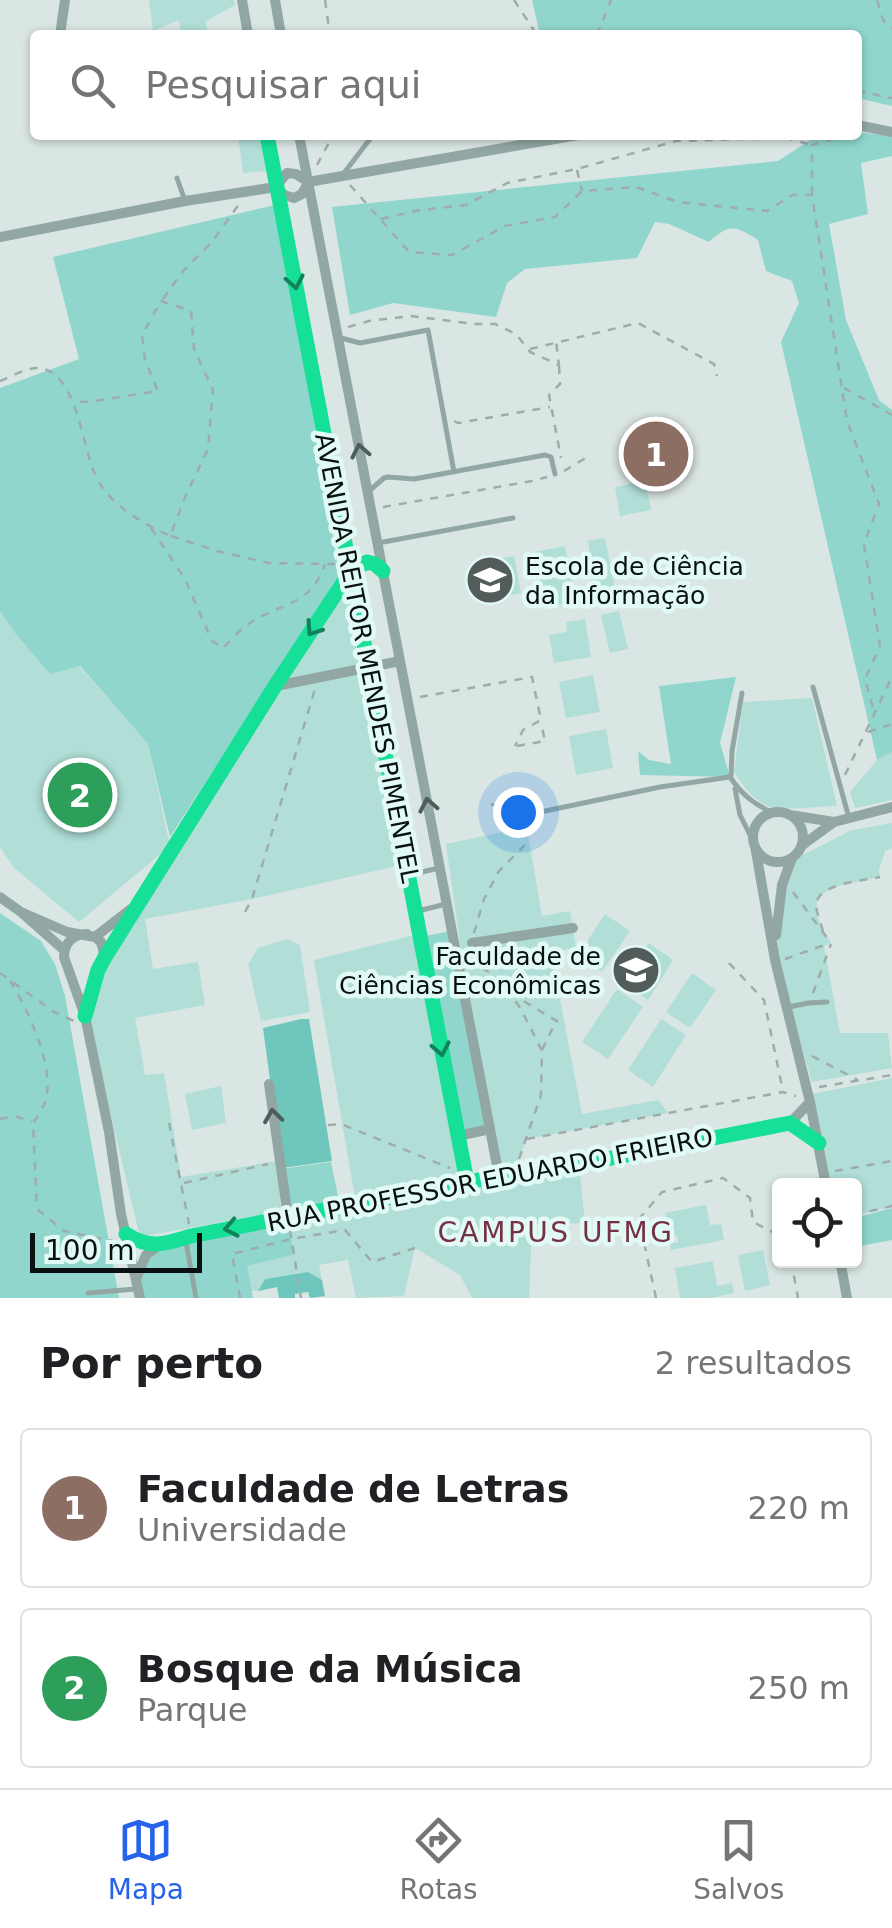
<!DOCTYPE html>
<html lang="pt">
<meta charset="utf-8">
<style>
:root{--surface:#fff;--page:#f2f2f2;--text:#202124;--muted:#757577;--line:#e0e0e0;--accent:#2563eb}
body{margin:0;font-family:"DejaVu Sans",sans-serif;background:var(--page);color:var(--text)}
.controls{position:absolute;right:30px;bottom:30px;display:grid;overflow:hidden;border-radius:10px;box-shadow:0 2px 8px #0004}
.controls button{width:90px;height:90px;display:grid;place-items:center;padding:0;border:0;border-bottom:2px solid var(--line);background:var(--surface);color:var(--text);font:50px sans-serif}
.scale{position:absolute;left:30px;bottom:25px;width:172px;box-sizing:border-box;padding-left:10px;border:5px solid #091110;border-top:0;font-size:28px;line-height:35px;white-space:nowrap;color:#091110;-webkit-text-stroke:8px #e1faf5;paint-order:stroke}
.you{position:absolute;left:518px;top:812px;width:35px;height:35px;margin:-25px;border:8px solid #fff;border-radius:50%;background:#1a73e8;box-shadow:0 0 0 15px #1a73e833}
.badge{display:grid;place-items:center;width:65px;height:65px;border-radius:50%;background:var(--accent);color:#fff;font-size:32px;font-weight:700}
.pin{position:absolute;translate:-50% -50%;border:5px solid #fff;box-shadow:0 2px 10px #0006}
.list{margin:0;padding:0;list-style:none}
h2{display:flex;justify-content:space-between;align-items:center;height:130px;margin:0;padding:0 40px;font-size:42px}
h2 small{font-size:32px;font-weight:400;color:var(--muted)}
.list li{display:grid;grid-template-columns:65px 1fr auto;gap:30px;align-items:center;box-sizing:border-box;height:160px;margin:0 20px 20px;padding:0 20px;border:2px solid var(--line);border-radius:10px}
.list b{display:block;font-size:38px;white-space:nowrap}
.list p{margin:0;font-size:32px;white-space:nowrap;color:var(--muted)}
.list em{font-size:32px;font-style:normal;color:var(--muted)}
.icon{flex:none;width:55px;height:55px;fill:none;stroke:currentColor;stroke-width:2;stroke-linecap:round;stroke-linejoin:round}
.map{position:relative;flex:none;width:892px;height:1298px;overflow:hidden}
.search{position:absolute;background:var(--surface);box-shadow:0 2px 8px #0004;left:30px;right:30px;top:30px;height:110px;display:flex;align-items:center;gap:25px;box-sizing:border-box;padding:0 35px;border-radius:10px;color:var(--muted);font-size:38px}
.sheet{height:490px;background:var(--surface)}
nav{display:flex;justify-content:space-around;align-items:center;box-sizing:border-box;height:140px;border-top:2px solid var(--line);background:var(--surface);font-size:28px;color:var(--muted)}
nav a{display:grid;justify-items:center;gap:5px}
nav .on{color:var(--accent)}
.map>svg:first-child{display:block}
.green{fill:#b1ded7}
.forest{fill:#90d6cd}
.water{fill:#6fc6bd}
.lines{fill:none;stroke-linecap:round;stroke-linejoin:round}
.path{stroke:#9eacaa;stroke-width:2.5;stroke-dasharray:8 8;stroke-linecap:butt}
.lane{stroke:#92a7a4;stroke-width:5}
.street{stroke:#92a7a4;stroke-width:10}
.fast{stroke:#16e098;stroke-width:15}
.oneway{stroke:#10835b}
.oneway2{stroke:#4e5c5a}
.labels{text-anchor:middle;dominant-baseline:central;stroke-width:9;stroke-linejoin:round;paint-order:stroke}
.poi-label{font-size:25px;fill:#091110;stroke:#e1faf5;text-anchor:start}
.street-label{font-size:25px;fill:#091110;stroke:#e1faf5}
.neighbourhood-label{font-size:28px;letter-spacing:2.5px;fill:#773145;stroke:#e1faf5}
</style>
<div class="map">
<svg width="892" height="1298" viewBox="0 0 892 1298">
<rect width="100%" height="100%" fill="#dae6e4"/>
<path class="green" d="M149,0H234L235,5L206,21L207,35H181L179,20L153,31Z
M238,135H260L266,171L243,173Z
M645,481L651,510L620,516L615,487Z
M605,538L616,594L597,598L588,541Z
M565,546L576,602L543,608L534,552Z
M514,556L521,593L485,600L478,562Z
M350,572L369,668L275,686Z
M0,611L15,633L79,666L148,744L170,846L79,922L14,868L0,847Z
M619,611L628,649L610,653L601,615Z
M585,619L591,657L554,663L549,635L567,632L566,622Z
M362,671L388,805L397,866L252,899L145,919L153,969L198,962L205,1005L135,1018L145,1075L164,1073L181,1177L277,1161L281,1211L140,1237L87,1015L102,971L274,692Z
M593,675L600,712L566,718L559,682Z
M812,698L837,806C822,806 782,811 770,807C755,802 742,785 734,772L743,702Z
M606,729L613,768L576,775L569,736Z
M892,752V800L855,808L850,792L877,760Z
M892,823V848L885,851L879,870L880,877C835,887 794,886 831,943L824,946L840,1033H888L892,1068L812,1082L774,951L785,887L795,859L852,830Z
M527,827L542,916L570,911L576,947L551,953L582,1114L658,1100L668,1113L527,1139L513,1174L499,1176L462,956L446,844Z
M605,914L630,931L602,972L593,966L588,940Z
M419,934L467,1182L356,1204L314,960Z
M287,939L300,945L310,1012L261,1021L248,964L258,948Z
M649,943L673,960L648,1000L623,983Z
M692,973L716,990L690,1028L666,1012Z
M617,989L643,1007L608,1059L582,1042Z
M661,1019L686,1035L653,1087L628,1070Z
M892,1078V1207L855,1215L854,1186L827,1185L812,1094Z
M221,1086L226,1123L192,1130L185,1094Z
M579,1164L585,1223L532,1225L529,1298H472L460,1275L415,1248L404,1296L356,1298L348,1260L319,1265L322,1280L308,1272L265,1279L258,1291H251L246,1266L294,1255L289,1218Z
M706,1205L710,1225L721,1224L724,1240L671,1250L670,1244L678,1242L677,1236L669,1237L665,1213Z
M763,1250L770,1285L745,1291L738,1255Z
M713,1261L717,1286L732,1283L734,1293L711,1298H680L675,1268Z"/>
<path class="forest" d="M532,0H892V106L857,98V35H540Z
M857,132L892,136V156L861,163L868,214L829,224L846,320L879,400L892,410V752L877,760L781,342L799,303L792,281L766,271L758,240C735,226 730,223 709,242L669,224L655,222L637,258L525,269L507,283L496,317L393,303L350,315L332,207L778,161L818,135H857Z
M279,204L339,575L170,837L148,744L80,666L50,674L15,633L0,611V388L79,359L53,257Z
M736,677L720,743L730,777L640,775L638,751L649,760L671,764L659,686Z
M0,913L41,941L55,964L65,996L119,1298H0Z
M451,931L490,1129L458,1136L420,937Z
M331,1162L340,1206L288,1217L294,1255L247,1266L253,1298H141L136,1281L146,1255L288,1217L281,1169Z
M892,1208V1240L855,1247V1218Z"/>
<path class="water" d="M301,1019H309L332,1161L282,1168L263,1028Z
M308,1272L322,1280L325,1296L310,1298L308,1292L295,1294V1298H279L277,1287L258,1291L265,1279Z"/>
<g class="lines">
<path class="path" d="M325,0L330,35
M514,0L537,35
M877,0L883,20L892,28
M597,35L611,0
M857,91L892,98
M317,165L333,135
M577,170L582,191
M350,185L409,252L452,255L505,226L555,217L582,191L636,187L678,202L767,211L792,195H812L847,421L879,504L864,544L880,646L865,679L874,712
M812,194V145L837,138V135
M381,219L420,210L466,205L507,183L577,169L676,141L786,138L812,145
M163,299L183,271L212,242L239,204
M348,327L369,321L411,316L475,324H495L516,334L530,352L559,365L556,341
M530,349L638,323L714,364L717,376
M559,366L560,384L549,395L561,458
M0,381C10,377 26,368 37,368C78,369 82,451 97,479C112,506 142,523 170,536L186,495L208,449L213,390L194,349L191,311L161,301L142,335L145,360L158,391L89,402L72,401
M844,388L892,415
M454,421L458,423L550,407
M564,471L589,456
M383,507L532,481L547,477
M151,528L185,579L212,641L223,648C232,639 242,627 253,621C285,602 312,604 325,564
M171,536L217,551L269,563L335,564
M420,697L532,677L541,720L523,730L515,746
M868,732L892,724
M517,746L545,741L541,723
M845,775L892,677
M491,804L518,812
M793,892L831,943
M245,912L252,899L315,689
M823,931C821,924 817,914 816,906C816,883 863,881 880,877
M474,933L484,899L499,871L529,841
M785,959L830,943
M468,960L494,975L509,992L521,1009L542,1051L541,1095L519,1159
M729,963L764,1000L783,1091
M0,973L54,1012L74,1021
M10,981C27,1007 52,1062 47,1094C46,1104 39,1114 33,1123L37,1209L64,1231L117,1242
M510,993L565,1026
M813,993L831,944
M542,1050L556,1021
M812,1056L858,1080
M819,1087L892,1075
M0,1119L15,1116L32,1122
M169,1123L189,1224
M328,1125L341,1124L450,1168
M527,1139L783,1092L796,1096
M835,1171L892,1161
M184,1183L268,1164
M854,1215L892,1206
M290,1230L301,1298
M791,1260L798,1298
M240,1298L232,1254L291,1239L345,1230L372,1262L415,1248
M656,1298L639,1219L662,1192L723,1178L750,1198L753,1222L780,1236"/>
<path class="lane" d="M344,173L373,135
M177,178L184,198
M341,338L360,343L428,330L454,472
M369,491L384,478L388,477L414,479L545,455L551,457L555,474
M378,543L513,518
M813,687L849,818
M731,778L732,751L742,693
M735,789L740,815L753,841
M526,815L660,787L730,777C742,795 754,804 773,813
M413,874L439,868
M418,911L446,904
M789,1007L808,1003L827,1002
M186,1242L196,1298
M88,1293L135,1289"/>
<path class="street" d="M242,0L248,35
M275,0L281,35
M60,35L65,0
M857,125L892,132
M299,135L499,1176
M308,182L578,135
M277,185L287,173L296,174L307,181
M277,187L284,195L294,198L302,194L308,183
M0,237L185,201L276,187
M276,686L400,661
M753 837a25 25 0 1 1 50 0a25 25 0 1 1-50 0Z
M790,815L834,822L892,807
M755,846L775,960L810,1102L826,1186
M801,846L834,822
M0,897L21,912L64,950
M21,912L67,932L95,937L101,942L105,957
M87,934C73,934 64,943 64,957L85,1016L109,1132L121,1214L140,1298
M776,935L782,885L792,858
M95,937L131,909
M472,943L573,928
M269,1084L288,1217
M790,1123L810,1102
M458,1136L490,1129
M840,1260L847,1298
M136,1279L146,1255L157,1247"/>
<path class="fast" d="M267,135L467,1182
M85,1016L98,970L105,957L275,686L350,572L367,562L375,564L383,571
M126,1234C151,1250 164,1244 191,1236L499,1176L596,1161L790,1123L819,1143"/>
</g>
<defs><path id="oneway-chevron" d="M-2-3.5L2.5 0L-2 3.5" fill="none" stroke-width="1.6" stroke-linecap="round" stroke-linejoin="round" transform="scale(2.5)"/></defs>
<g class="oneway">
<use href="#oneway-chevron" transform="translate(295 282) rotate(79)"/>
<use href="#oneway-chevron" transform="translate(313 629) rotate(124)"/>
<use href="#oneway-chevron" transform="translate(441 1049) rotate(79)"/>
<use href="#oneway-chevron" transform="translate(231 1228) rotate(169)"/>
</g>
<g class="oneway2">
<use href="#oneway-chevron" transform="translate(360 451) rotate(-101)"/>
<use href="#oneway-chevron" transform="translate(428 805) rotate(-101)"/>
<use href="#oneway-chevron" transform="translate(273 1116) rotate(-98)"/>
</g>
<defs>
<g id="university-disc" transform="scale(2.5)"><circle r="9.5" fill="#525c5a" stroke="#e1faf5"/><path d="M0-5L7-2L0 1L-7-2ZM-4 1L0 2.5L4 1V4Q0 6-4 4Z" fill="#fff"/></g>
</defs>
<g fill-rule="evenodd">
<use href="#university-disc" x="490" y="580"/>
<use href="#university-disc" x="636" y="970"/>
</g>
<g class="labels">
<g class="poi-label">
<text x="525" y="566">Escola de Ciência<tspan x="525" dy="29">da Informação</tspan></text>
<text x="601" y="956" text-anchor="end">Faculdade de<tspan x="601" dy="29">Ciências Econômicas</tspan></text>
</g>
<g class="street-label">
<text transform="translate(367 658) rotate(79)">AVENIDA REITOR MENDES PIMENTEL</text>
<text transform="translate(490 1180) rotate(-11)">RUA PROFESSOR EDUARDO FRIEIRO</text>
</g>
<g class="neighbourhood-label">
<text x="556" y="1232">CAMPUS UFMG</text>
</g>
</g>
</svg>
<div class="controls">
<button><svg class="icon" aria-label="locate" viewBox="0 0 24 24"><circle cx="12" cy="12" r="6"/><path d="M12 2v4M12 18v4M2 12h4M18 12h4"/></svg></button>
</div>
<div class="scale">100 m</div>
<div class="you"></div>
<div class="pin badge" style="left:656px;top:454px;background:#8d6e63">1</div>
<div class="pin badge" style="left:80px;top:795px;background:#2e9e5b">2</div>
<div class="search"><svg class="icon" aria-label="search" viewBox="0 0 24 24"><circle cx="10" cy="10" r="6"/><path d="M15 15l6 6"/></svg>Pesquisar aqui</div>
</div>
<section class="sheet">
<h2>Por perto<small>2 resultados</small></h2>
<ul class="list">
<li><span class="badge" style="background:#8d6e63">1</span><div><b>Faculdade de Letras</b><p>Universidade</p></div><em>220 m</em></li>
<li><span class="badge" style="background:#2e9e5b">2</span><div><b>Bosque da Música</b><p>Parque</p></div><em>250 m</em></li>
</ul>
</section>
<nav>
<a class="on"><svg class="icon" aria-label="map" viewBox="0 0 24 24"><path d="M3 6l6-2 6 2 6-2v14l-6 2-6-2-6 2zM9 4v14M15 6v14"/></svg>Mapa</a>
<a><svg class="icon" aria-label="directions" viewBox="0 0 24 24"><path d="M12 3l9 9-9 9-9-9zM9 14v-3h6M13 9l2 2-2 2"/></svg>Rotas</a>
<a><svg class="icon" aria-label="saved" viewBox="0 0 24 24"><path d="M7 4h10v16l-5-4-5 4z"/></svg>Salvos</a>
</nav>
